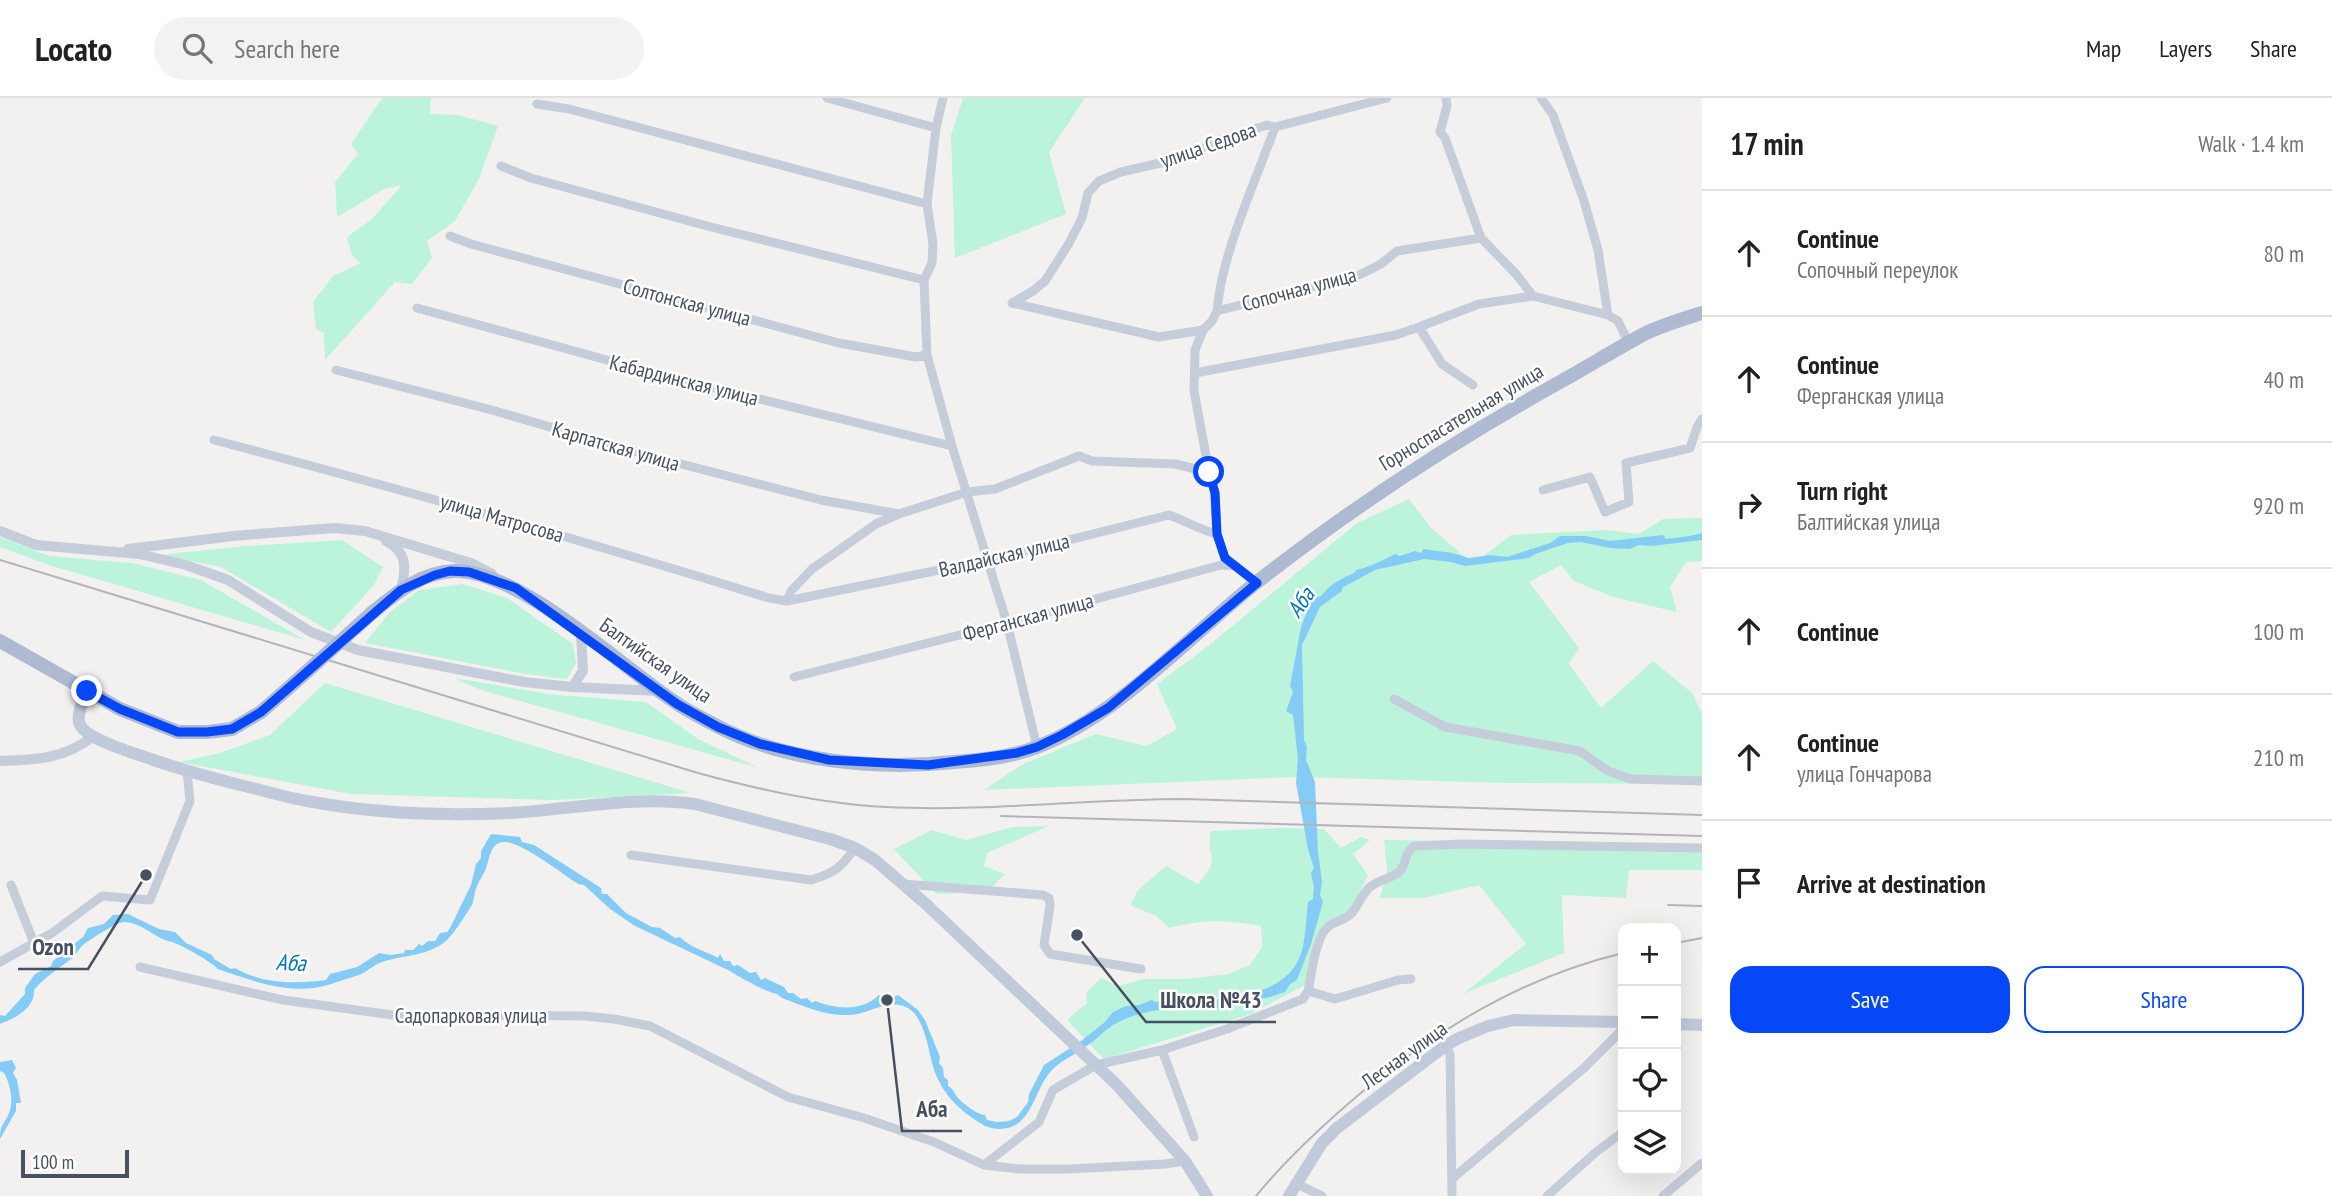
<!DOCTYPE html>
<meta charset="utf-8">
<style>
:root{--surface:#fff;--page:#f2f2f2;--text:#202124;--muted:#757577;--line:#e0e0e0;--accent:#0648f7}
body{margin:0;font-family:"PT Sans Narrow",sans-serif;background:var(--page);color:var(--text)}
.controls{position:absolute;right:21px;bottom:21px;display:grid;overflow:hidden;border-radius:14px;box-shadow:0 7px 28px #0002}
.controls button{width:63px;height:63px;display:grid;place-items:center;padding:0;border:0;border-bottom:2px solid var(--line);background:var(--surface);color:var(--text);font:35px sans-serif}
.scale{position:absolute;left:21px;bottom:18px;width:108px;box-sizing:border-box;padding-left:7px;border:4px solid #465060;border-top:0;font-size:19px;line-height:24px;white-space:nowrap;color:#465060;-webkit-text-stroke:5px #fff;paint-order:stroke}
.stop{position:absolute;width:21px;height:21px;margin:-16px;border:5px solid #0648f7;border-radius:50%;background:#fff}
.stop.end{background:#0648f7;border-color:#fff;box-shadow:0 2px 7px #0008}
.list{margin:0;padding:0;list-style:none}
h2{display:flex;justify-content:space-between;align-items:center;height:91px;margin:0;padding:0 28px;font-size:30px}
h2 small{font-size:23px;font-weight:400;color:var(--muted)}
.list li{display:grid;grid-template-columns:46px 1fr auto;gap:21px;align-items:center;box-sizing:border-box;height:126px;padding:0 28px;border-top:2px solid var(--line)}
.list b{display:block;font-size:26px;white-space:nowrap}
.list p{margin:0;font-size:23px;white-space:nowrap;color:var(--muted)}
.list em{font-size:23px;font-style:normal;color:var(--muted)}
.actions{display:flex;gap:14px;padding:21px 28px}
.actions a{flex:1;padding:16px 0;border:2px solid var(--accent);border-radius:21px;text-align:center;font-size:24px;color:var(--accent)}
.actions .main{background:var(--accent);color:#fff}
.icon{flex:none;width:38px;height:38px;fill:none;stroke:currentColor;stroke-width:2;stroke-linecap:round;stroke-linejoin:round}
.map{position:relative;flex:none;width:1702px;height:1098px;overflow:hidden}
header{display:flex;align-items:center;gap:42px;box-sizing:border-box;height:98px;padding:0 35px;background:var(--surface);border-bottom:2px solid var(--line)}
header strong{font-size:33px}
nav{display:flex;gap:38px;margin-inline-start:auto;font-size:24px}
.search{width:490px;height:63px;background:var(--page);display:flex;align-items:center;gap:18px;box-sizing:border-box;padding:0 24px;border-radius:38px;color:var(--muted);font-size:26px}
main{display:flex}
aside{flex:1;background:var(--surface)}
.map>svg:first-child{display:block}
.green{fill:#bbf4da}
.water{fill:#84ccf5}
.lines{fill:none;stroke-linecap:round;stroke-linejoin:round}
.minor{stroke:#c6cdda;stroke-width:9}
.tertiary{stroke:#c6cdda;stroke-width:10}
.secondary{stroke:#c1cadb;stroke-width:12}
.primary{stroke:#adbad2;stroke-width:14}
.rail{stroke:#b2b4bb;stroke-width:2}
.primary-bridge{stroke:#adbad2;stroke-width:14}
.route{stroke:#0648f7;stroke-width:9}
.labels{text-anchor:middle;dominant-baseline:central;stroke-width:5;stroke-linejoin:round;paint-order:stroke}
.street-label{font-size:21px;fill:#465060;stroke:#fff}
.water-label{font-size:23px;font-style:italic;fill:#0075b9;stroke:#fff}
.leader{fill:none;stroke:#465060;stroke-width:2.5}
.callout-dot{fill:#465060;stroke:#fff;stroke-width:2.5}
.callout-label{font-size:23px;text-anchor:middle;font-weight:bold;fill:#465060;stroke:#fff;stroke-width:5;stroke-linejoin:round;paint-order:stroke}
</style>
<header>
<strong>Locato</strong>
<div class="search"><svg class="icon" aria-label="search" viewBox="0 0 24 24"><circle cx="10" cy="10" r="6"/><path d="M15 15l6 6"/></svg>Search here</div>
<nav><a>Map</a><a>Layers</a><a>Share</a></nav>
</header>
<main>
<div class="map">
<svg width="1702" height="1098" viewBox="0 0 1702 1098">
<rect width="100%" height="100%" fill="#f3f1f0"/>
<path class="green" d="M382,0H431L430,16L458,17L498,28L479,81L455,123L427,143L432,160L412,186L395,184L325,262L324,235L316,231L313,204L333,178L361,165L352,157L347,139L372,121L402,87L384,91L337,119L335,84L358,56L351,46Z
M963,0H1085L1049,54L1066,116L955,160L951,37Z
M1409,401L1431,430L1473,466L1511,437L1607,432L1639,436L1663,421L1702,420V463L1686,464L1670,489L1677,514L1613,499L1574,483L1561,467L1529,484L1579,550L1569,566L1601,610L1653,563L1692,595L1702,615V686L1507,685L1295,679L984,692L1023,666L1096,636L1146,648L1177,631L1157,586L1212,545L1357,425Z
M0,439L49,458L132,465L201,482L305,542L49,467L0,449Z
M342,442L383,469L374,487L331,534L221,469L160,457L245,448Z
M463,486L507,500L573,546L576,565L567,581L525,576L365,545L389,515L419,492Z
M454,580L548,596L646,604L698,641L759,670L481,592Z
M325,585L691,695L554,702L351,696L179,664L220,655L270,637Z
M1049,728L987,755L984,768L1005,776L987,794L936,796L894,751L932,732L966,742L1013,729Z
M1279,730L1324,731L1341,750L1361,739L1370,742L1353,756L1368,777L1347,821L1325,828L1305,887L1251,916L1104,961L1067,922L1087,905L1086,895L1101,880L1119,888L1144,881H1188L1228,876L1250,867L1262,849L1261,828C1223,822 1207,821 1169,830L1156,818L1130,807L1138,792L1166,768L1198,786C1223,758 1205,761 1211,733Z
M1384,742L1702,747V772H1629L1626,800L1562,797L1564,855L1463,896L1526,846L1479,787L1424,800H1380L1387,771Z"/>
<path class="water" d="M1702,435V442L1651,448L1638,447L1630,451L1610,450L1581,444L1568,445L1535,456L1529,460L1465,468L1451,464L1424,461L1375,472L1342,490V493L1320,509L1302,547L1304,642L1307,649L1306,662L1315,684L1318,754L1322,784L1320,797L1323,804L1311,846L1297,882L1290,886L1285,894L1267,900L1253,901L1244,906H1223L1217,911C1181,910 1145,908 1113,927C1104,933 1097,941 1088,947C1077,956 1063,961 1053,971C1034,989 1033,1031 1000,1031C988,1031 981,1026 971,1019C952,1006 938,988 932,965C928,949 925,928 914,915C895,895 871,916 849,917C825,918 804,908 782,900L777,896C770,896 737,878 730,873L635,828L610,811L584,787L578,786C564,777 520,743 504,744C491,744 490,759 487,767C485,776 478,783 476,791C474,796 474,802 472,807C465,818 456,833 447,842C430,858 403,857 382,864C373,867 367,874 359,877C348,880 338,884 328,887C291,898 253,883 218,871C213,865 185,849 177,846C171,843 162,842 157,838C148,833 135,823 123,824C116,825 87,843 82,848C78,852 76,857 71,861C58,871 45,879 34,892C35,911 15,920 0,926V917L5,918L25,896V890L35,876L51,868L53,863L83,839L88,830L104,826L113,817L128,816L159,831L175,834L186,845L212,857L214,861L231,871L235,870C262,886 296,886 326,882L330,876L357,869L379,855L391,857L404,855L405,852H413L419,846L422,848L428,843H435L440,835L447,834L450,830L471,787L476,766L481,760V753L491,736L520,739L522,744L534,747L601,790L602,796H607L626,815L652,829L660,830L675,840L680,839C689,849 706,853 718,860L720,856L724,863H730L733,868L738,867L750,875L756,874L761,882L765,880L784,889L788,895H793L801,901L807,900L812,905L815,903C835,911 862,914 879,897L882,899L886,895L893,899L898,897L918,912L925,922L940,959L939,965L943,970L944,979L948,982V988C955,992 954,996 959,1001C965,1007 978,1017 985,1017L987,1022L997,1024L1009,1023L1017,1019L1028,1004L1029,996L1044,967L1081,943L1105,924L1113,914L1126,908L1139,907L1152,902L1155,904L1190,901L1195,904C1229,899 1279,899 1298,863C1306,848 1306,819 1308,804L1313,801L1314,789L1311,775L1314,770L1308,751L1296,685L1298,661L1293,617L1286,613L1293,594L1290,588L1301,529L1307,513V504L1312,500C1324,500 1323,493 1332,487C1337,483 1347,478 1354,475L1356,472C1365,471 1386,461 1395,456L1400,458L1415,453L1421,455L1423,451L1452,455L1469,460L1490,457L1507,459L1550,445L1560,438H1586L1610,443L1663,437L1666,441C1674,440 1694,438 1702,435Z
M12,962L16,970L13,975L17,982L21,1005H16V1013L0,1041C0,1026 4,1027 9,1015C14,1003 10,985 4,975L0,973V964Z"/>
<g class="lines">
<path class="minor" d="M827,0L936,30
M943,0L936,30L927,106L933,146L932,165L924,182L927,257L952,348L1007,525L1037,649
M1446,0L1447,8L1440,34L1445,40L1481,140
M1541,0L1553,17L1584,103L1598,152L1608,217L1618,223L1629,245
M537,6L569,11L927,106
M501,68L531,80L711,129L924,182
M450,138L471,146L839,245L916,259L927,257
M1012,205L1159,239L1203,232L1212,223L1217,213L1359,177L1381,166L1397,153L1481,140L1516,176L1533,198L1608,217
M1012,205L1033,193L1045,183L1068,147L1082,120L1088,95L1099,83L1121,74L1182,60L1219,42L1267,27L1275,29L1387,0
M417,210L669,279L952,348
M1217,213C1222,154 1255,85 1275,29
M1419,229L1479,206L1533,198
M1203,232L1195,252L1194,293L1209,374L1215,395L1217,436L1225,460L1257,485
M336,272L488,311L650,358L821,402L899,416
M1195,275L1396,237L1419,229L1442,266L1473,287
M214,342C401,391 585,443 769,500L787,503L988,462L1169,417C1186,423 1200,432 1217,436
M1543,392L1590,379L1605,414L1629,404L1626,365L1690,350L1697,329L1702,321
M787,503L791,493L812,471L876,426L899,416L967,394L995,391L1079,358L1092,363L1175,366L1209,374
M794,579L1007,525L1221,467L1236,468
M1394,601L1445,629L1580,653L1608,673L1631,681L1702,683
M631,757L811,782C834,775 841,770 855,750
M903,786L1043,797L1049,800L1050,807L1044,847L1050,856L1141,871
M11,787L34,845
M0,864L52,835L102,798L150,802L190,703L187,673
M140,869L283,902L422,921L468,917L585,918L614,921L650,928L788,999L864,1020L934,1044L984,1067L1019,1071H1069L1165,1066L1185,1063
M1308,893C1312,875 1315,839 1329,828C1337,823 1345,822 1352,815C1359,806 1362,796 1370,789C1379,781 1391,781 1399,774C1408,766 1403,754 1415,748L1462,746L1702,750
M1445,948L1450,956L1452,1098
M1162,952L1194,1039
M984,1067L1039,1024L1053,992L1096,967L1162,952L1227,931L1303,901L1308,893L1335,901L1398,882L1411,881
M1453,1080L1584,970L1621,933L1622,923
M1295,1085L1322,1098
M1547,1098L1596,1054L1623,1034
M1663,1098L1702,1065"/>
<path class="tertiary" d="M0,433L36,447L139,456L186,467L228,482L311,534L358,552L524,584L572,589L658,593
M386,443C408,454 406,471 401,492
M128,451L233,438L334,430L365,433L471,465L492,476
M572,589L583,573L581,535
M0,663C36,662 64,661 94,638"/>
<path class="secondary" d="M87,593C84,602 77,614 79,624C82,640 133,655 148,660C178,671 209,679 240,687C262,692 285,699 307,703C371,715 444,718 509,715C571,712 634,697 695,706L830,741L855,750L875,762L927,807L1116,986L1185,1063L1207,1098
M1676,926L1702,927
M1289,1098L1322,1045L1337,1030L1445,948L1459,940L1488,928L1514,922L1623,924"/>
<path class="primary" d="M373,514C396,495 422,474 454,473C520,472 619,567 675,604C687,613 702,620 715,627C784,664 877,672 954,664C981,662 1012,659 1037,649C1119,617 1189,538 1257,484C1350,411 1448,347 1551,289C1582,272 1613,253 1644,236C1662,227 1683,221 1702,215
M0,543L120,611L178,634H207L232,631L261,614L293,586"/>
<path class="rail" d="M0,462L698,675C760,692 823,706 886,709C986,714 1085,701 1184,701L1702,717
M1001,718L1702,738
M1668,807L1702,808
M1676,845L1702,840
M1256,1098C1288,1059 1324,1026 1362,994C1440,929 1524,879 1623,855"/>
<path class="primary-bridge" d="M293,586L373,514"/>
</g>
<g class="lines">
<path class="route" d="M87,593L120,611L178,634H207L232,631L261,614L401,492L435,477L450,473L469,474L516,490L677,606L718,629L760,646L829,662L928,667L1017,655L1037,649L1062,637L1108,610L1257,485L1225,460L1217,436L1215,395L1209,374"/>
</g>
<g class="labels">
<g class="street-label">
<text transform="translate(1208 47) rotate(-19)">улица Седова</text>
<text transform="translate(1299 191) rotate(-15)">Сопочная улица</text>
<text transform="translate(687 204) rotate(15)">Солтонская улица</text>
<text transform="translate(684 282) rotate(14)">Кабардинская улица</text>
<text transform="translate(1461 319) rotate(-31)">Горноспасательная улица</text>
<text transform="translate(616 348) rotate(16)">Карпатская улица</text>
<text transform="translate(502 420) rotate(16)">улица Матросова</text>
<text transform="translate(1004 457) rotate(-13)">Валдайская улица</text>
<text transform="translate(1028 519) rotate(-15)">Ферганская улица</text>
<text transform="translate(656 562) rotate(35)">Балтийская улица</text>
<text x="471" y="917">Садопарковая улица</text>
<text transform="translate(1404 957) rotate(-36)">Лесная улица</text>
</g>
<g class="water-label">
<text transform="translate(1300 504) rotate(-56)">Аба</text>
<text transform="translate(291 864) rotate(3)">Аба</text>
</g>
</g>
<path class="leader" d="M146 777L88 871H18M1077 837L1146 924H1276M887 902L902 1033H962"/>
<g class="callout-dot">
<circle cx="146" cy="777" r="7"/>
<circle cx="1077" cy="837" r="7"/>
<circle cx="887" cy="902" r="7"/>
</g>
<g class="callout-label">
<text x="53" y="857">Ozon</text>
<text x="1211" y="910">Школа №43</text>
<text x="932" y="1019">Аба</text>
</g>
</svg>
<div class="controls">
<button>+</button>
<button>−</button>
<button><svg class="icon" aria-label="locate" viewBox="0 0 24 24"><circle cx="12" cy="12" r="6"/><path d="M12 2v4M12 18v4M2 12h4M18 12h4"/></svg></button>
<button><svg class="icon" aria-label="layers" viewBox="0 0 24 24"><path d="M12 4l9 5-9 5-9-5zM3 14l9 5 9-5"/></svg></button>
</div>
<div class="scale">100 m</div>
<div class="stop" style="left:1209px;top:374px"></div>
<div class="stop end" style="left:87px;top:593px"></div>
</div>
<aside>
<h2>17 min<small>Walk · 1.4 km</small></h2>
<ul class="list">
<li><svg class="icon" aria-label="ahead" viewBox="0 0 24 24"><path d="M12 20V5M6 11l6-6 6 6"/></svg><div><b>Continue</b><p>Сопочный переулок</p></div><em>80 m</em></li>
<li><svg class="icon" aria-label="ahead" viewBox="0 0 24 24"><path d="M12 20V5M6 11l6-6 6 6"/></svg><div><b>Continue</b><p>Ферганская улица</p></div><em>40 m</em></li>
<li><svg class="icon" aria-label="right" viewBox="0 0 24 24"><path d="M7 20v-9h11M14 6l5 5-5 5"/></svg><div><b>Turn right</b><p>Балтийская улица</p></div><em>920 m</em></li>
<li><svg class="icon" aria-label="ahead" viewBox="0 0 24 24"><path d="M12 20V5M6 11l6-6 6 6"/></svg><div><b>Continue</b></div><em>100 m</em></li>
<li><svg class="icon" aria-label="ahead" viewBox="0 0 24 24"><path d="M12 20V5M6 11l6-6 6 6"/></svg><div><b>Continue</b><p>улица Гончарова</p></div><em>210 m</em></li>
<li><svg class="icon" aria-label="arrive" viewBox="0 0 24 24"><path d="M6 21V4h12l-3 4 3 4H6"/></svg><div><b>Arrive at destination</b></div></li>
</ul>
<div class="actions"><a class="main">Save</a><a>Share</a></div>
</aside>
</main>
